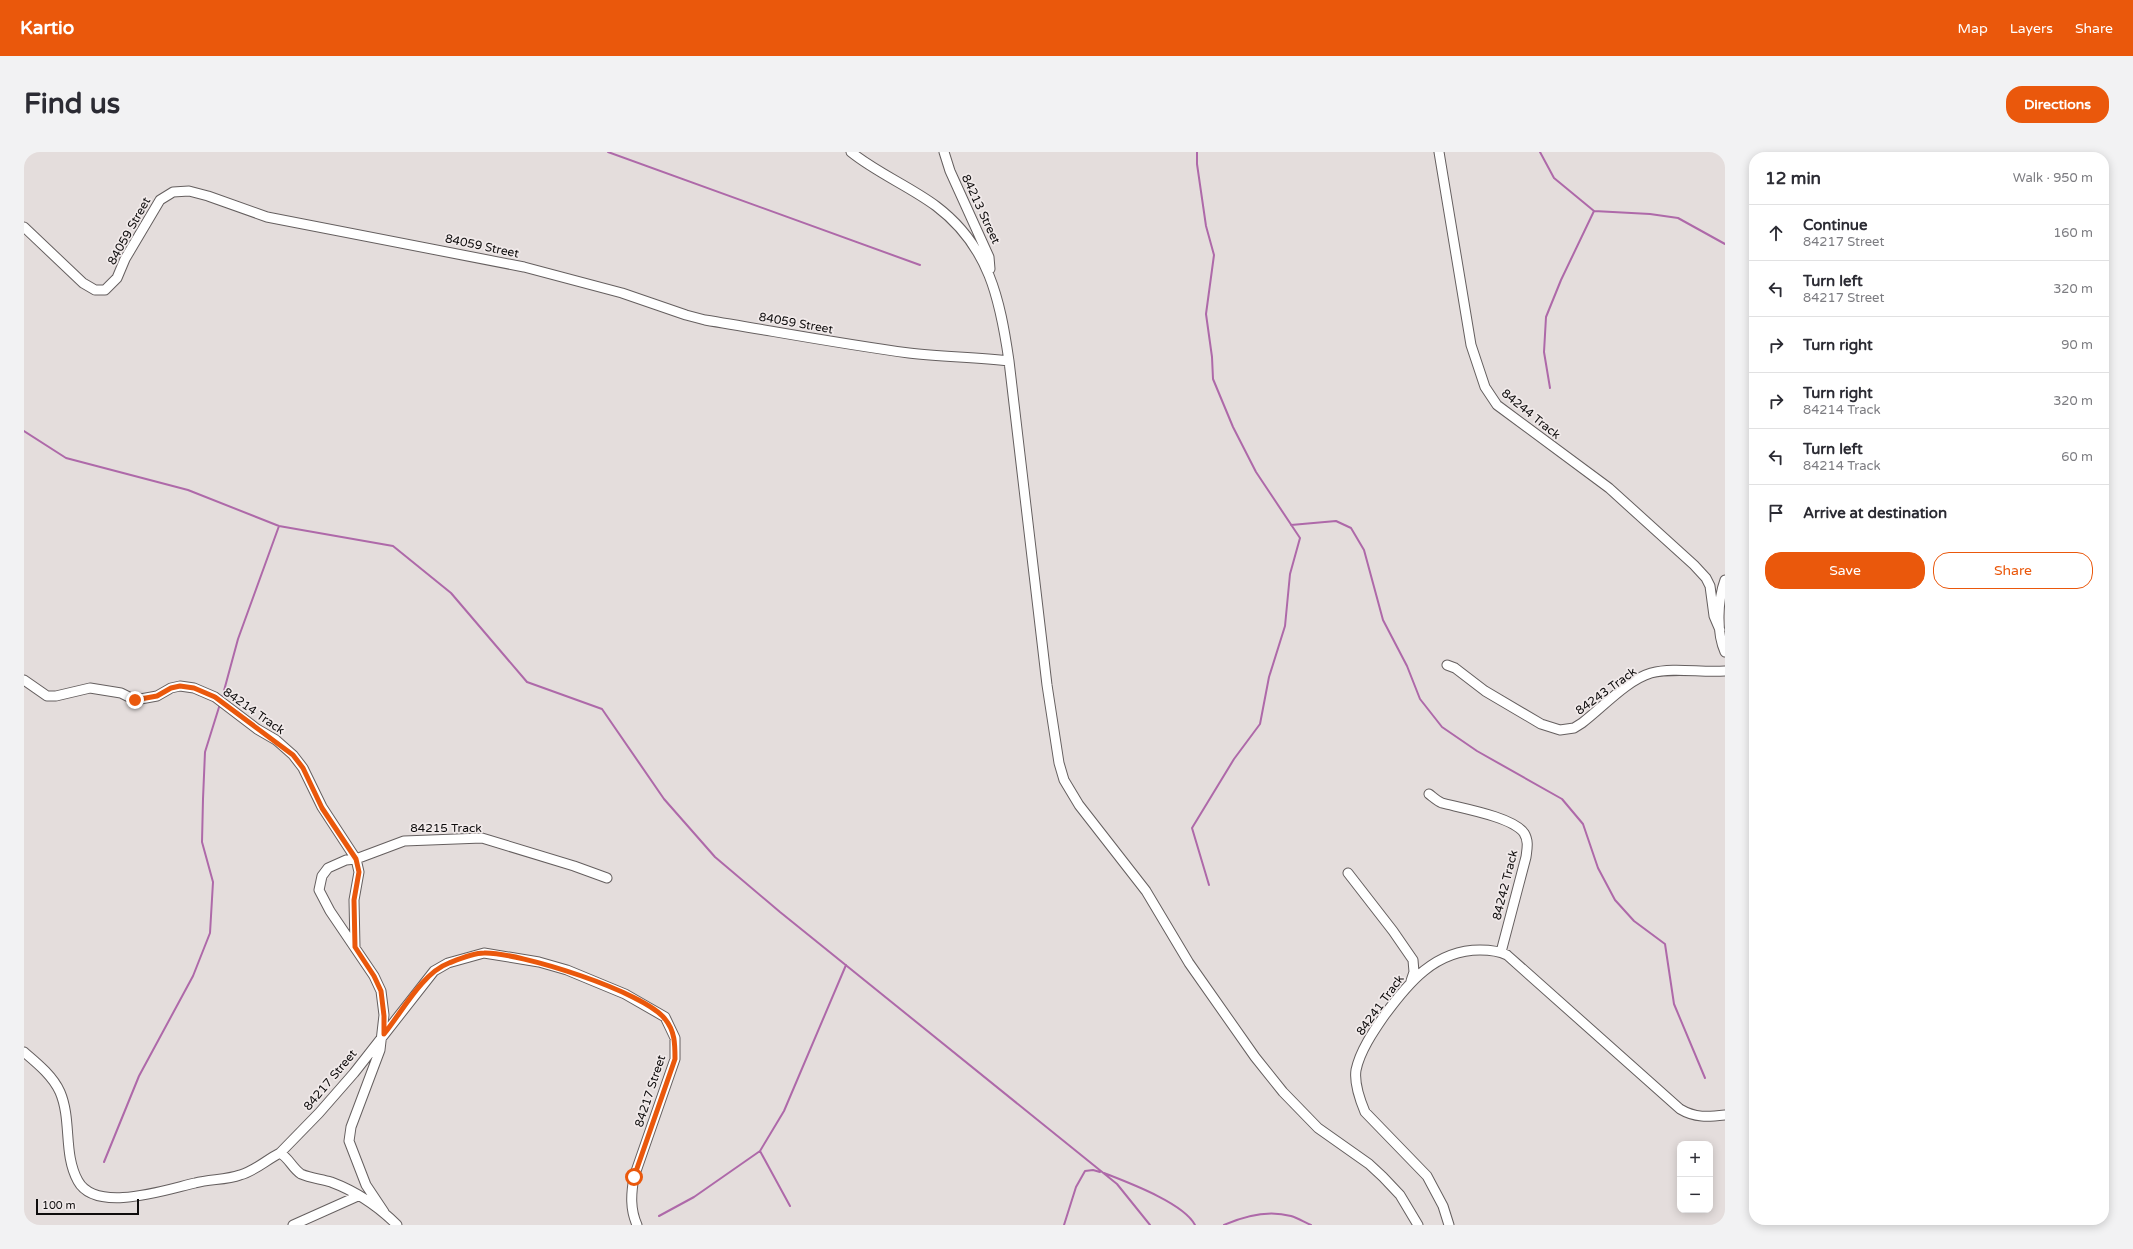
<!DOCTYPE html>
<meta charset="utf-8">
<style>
:root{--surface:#fff;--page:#f2f2f3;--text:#2b2b33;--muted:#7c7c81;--line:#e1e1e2;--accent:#ea580c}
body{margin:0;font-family:"Varela Round",sans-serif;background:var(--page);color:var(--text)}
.controls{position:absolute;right:12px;bottom:12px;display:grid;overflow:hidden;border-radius:8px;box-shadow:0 2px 10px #0003}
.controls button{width:36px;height:36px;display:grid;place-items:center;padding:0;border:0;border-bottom:1px solid var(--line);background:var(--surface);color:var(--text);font:20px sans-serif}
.scale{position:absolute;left:12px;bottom:10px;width:103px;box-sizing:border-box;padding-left:4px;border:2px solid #0e0c0c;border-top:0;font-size:11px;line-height:14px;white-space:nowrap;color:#0e0c0c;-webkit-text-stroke:3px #f1eaea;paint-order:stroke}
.stop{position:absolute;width:12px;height:12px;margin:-9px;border:3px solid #ea580c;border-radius:50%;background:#fff}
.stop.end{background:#ea580c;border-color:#fff;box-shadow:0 1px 4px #0008}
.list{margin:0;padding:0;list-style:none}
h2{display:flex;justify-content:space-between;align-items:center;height:52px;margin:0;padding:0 16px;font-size:17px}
h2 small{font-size:13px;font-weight:400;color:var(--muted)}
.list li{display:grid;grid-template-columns:26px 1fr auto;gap:12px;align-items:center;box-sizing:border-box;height:56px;padding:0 16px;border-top:1px solid var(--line)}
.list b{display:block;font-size:15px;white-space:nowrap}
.list p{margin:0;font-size:13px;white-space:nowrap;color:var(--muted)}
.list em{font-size:13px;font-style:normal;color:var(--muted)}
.actions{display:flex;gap:8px;padding:12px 16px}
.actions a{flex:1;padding:9px 0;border:1px solid var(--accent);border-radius:16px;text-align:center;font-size:14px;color:var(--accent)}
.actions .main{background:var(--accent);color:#fff}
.icon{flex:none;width:22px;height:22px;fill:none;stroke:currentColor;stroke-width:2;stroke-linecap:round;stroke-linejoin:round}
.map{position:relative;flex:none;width:1701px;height:1073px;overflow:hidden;border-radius:16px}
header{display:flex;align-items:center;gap:24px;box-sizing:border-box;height:56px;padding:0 20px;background:var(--accent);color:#fff}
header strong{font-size:19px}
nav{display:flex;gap:22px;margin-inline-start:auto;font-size:14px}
.intro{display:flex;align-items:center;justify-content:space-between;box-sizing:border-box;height:96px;padding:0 24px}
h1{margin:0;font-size:28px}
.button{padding:10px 18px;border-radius:16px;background:var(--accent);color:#fff;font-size:14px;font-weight:700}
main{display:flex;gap:24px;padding:0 24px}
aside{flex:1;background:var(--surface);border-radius:16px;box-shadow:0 2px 10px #0003}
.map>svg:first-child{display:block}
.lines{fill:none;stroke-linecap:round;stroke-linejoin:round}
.stream{stroke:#ae69a9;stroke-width:2}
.minor-casing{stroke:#655f5f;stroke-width:11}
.minor{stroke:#fff;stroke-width:9}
.route{stroke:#ea580c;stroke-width:5}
.labels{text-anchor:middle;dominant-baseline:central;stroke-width:3.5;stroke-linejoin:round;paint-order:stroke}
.street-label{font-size:12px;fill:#0e0c0c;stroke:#f1eaea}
</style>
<header>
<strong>Kartio</strong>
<nav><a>Map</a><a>Layers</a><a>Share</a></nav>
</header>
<div class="intro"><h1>Find us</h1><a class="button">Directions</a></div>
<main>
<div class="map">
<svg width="1701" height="1073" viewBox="0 0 1701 1073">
<rect width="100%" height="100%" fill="#e4dddc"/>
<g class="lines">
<path class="stream" d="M584,0L896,113
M1173,0V12L1182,74L1190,103L1182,162L1188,205L1189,227L1209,275L1232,320L1276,386L1266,422L1261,474L1245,525L1236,572L1210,607L1168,676L1185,733
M1516,0L1530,26L1570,59L1626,62L1654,66L1701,92
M1526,236L1520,200L1522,165L1537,128L1570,59
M0,279L42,306L164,338L255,374L369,394L427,441L503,530L578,557L640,647L691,705L756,760L1093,1032L1126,1073
M1267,373L1312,369L1327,376L1340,398L1359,468L1383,514L1396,547L1418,575L1453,599L1538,647L1559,672L1574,716L1591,748L1610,769L1641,792L1650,852L1681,926
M198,546L214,487L255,374
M736,999L766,1054
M80,1010L115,924L169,824L186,781L189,730L178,690L179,647L181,600L196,552
M1080,1021C1103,1030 1160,1051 1171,1073
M635,1064L670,1045L736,999L760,959L822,813
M1040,1073L1052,1035L1061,1019L1069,1018L1076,1020
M1200,1073C1220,1064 1245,1058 1267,1064C1274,1066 1280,1070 1287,1073"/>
<g class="minor-casing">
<path id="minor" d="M827,0C853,21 885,34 912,54C965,94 976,147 985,209L1023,533L1035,611L1040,628L1055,653L1122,739L1165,811L1231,905L1259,940L1294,976L1345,1012L1359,1025L1376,1043L1394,1073
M920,0L926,19L965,105L966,117
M1415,0L1447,193L1461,235L1473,253L1585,336L1670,413L1682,426L1686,434L1690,464L1696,478
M0,75L59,131L71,138H81L93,126L101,107L136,48L149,40L165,39L184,44L243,65L500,115L598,141L662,163L681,168C749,179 817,192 885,201C918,205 952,205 985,209
M1701,428C1694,447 1692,480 1701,500
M1423,513L1431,516L1461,539L1517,572L1536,578L1550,576L1558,571C1578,556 1603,528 1627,521C1651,515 1677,521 1701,519
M0,528L23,544H32L66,536L97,541L111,548L133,544L147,536L156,534L170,536L191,545L233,577L252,588L269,603L279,616L298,655L332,707L335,720L330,748L331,795
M1405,642C1409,645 1413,649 1418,651C1437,656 1489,665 1500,681C1505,689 1503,697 1502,705L1477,800
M1324,721L1369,779L1389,808L1390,820L1387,829
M0,900C13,911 29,924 36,940C48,968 39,1002 54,1029C72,1062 144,1037 171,1031C186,1027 202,1028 216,1023C231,1019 242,1008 256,1001C265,1006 268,1016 277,1022C286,1026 297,1027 307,1030C331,1039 355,1055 373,1073
M256,1001L295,961L330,921L410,819L424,811L460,801L515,810L543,818L601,842L641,865L651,886V907L610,1025C607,1042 606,1057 613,1073
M360,1060L342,1033L325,989L327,975L356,898L360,863L357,839L350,824L306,759L295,738L298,724L304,716L322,708L332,707L380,689L458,686L550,714L583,726
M269,1073L334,1044
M1425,1073L1419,1054L1403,1024L1341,960C1336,948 1330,931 1332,918C1336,899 1349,880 1360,864C1384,831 1411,798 1456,798C1465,798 1475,799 1483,803L1656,957C1671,966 1684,965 1701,963"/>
</g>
<use href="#minor" class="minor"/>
</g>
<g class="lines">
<path class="route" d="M111,548L133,544L147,536L156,534L170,536L191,545L269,603L279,616L298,656L332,707L335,720L330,748L331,795L350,824L357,839L360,864V882C378,860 398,821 425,811C435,807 449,801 460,801C495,800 621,840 641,867C651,879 651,892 651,907L610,1025"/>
</g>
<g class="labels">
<g class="street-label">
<text transform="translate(957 57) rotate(65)">84213 Street</text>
<text transform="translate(105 79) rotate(-61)">84059 Street</text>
<text transform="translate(458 94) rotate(12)">84059 Street</text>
<text transform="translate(772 171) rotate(10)">84059 Street</text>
<text transform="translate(1507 262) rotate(39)">84244 Track</text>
<text transform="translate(1582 539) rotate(-36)">84243 Track</text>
<text transform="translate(230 559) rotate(35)">84214 Track</text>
<text x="422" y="676">84215 Track</text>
<text transform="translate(1481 733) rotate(-76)">84242 Track</text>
<text transform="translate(1356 853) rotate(-54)">84241 Track</text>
<text transform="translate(306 928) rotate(-50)">84217 Street</text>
<text transform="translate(626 939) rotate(-72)">84217 Street</text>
</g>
</g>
</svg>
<div class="controls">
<button>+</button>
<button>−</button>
</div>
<div class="scale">100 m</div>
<div class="stop" style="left:610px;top:1025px"></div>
<div class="stop end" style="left:111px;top:548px"></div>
</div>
<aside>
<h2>12 min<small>Walk · 950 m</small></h2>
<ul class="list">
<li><svg class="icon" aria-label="ahead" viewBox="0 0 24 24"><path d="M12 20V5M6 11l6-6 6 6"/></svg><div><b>Continue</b><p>84217 Street</p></div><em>160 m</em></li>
<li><svg class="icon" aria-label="left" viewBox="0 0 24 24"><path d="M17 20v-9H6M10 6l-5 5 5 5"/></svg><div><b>Turn left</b><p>84217 Street</p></div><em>320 m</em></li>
<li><svg class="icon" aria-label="right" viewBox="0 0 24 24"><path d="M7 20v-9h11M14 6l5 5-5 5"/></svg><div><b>Turn right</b></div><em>90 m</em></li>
<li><svg class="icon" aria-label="right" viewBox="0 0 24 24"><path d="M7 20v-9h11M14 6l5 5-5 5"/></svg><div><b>Turn right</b><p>84214 Track</p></div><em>320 m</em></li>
<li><svg class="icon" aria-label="left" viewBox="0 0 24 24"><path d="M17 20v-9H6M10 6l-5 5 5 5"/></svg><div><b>Turn left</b><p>84214 Track</p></div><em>60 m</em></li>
<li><svg class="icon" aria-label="arrive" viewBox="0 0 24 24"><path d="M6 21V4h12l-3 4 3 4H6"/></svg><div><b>Arrive at destination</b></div></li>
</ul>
<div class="actions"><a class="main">Save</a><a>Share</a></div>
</aside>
</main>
